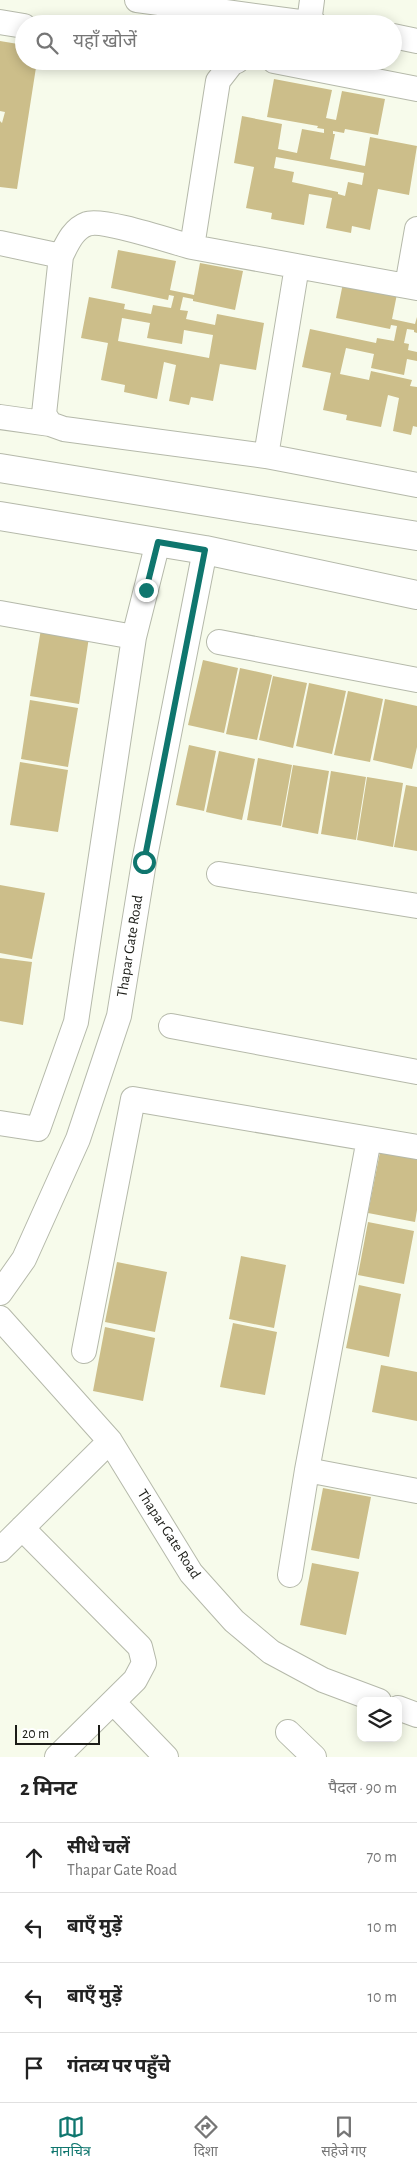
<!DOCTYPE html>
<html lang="hi">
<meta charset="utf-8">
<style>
:root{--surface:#fff;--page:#f6f6f6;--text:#222;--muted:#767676;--line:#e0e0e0;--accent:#0f766e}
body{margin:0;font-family:"Alegreya Sans","Noto Sans Devanagari",sans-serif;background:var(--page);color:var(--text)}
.controls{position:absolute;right:15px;bottom:15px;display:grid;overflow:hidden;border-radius:10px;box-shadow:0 2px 12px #0003}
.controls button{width:45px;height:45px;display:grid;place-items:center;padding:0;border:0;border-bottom:1px solid var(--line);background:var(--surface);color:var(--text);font:25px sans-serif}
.scale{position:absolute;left:15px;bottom:12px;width:85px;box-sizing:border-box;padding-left:5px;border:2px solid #1b1c17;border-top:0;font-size:14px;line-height:18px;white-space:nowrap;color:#1b1c17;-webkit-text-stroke:4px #fff;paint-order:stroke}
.stop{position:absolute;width:15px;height:15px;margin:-11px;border:4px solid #0f766e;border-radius:50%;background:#fff}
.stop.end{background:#0f766e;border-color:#fff;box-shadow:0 1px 5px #0008}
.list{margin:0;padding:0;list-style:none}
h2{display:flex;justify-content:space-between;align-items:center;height:65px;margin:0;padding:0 20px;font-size:21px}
h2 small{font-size:16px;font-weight:400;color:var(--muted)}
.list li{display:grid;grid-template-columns:32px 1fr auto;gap:15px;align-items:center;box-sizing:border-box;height:70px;padding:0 20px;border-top:1px solid var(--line)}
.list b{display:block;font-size:19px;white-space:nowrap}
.list p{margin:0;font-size:16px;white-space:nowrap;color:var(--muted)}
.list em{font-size:16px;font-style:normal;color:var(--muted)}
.icon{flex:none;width:28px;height:28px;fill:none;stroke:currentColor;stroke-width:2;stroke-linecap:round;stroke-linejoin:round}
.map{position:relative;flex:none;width:417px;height:1757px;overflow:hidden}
.search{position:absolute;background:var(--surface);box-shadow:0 2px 12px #0003;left:15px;right:15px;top:15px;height:55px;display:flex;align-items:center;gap:12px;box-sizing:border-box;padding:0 18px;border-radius:28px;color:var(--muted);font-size:19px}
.sheet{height:345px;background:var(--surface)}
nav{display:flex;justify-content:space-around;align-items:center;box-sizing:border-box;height:70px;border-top:1px solid var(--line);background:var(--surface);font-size:14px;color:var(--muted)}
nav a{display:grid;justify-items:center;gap:2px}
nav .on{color:var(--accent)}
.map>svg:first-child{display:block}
.building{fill:#ccbe8a;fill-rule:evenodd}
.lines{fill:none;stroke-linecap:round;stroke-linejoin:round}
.minor-casing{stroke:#b5b9aa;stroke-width:26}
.tertiary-casing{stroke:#b5b9aa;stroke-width:30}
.minor{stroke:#fff;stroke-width:24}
.tertiary{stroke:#fff;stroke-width:28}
.route{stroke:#0f766e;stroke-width:6}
.labels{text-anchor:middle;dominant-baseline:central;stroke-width:4;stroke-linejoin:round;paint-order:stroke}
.street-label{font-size:15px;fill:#1b1c17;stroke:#fff}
</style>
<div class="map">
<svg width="417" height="1757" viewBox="0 0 417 1757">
<rect width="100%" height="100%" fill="#f7fbeb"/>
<path class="building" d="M0,41L24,45V61H37L17,189L0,187V121L2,123L5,112L0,111Z
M274,79L332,90L326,118L336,120L342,91L385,99L378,135L345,129L344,133L333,131V134H335L330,159L365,166L370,137L417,146L409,195L378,189L370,230L352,226L351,233L326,228L332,198L309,194L304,225L271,219L272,213L246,208L254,167L234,163L242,116L282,124L278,149L297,153L302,129L324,133V129L317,128L318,126L267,117ZM276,157L364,173L362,185L348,182L345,196L338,194V192L292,182L294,172L274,168Z
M118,250L176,261L170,290L194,295L200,263L243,271L235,310L193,301V299L183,297L180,310L188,311L186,319L215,325L217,314L264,323L256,370L220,364L213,401L191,397L189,405L169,401L176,365L164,362L157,399L124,392L125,385L101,380L108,343L81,338L89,297L125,304L124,309L151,314L153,305L171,308L174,296L169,295L168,300L111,288ZM122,318L150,323L147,338L182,344L184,330L213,335L209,358L118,341Z
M344,278L398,289L392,319L415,324L417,317V333L414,332V330L407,329L404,343L409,344L408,350L417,352V361L407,359L404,375L371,368L374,354L346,348L340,374L369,380L371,371L412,380L410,386L417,387V427L413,426L411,435L393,431L399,398L388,395L381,427L346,420L347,415L323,410L331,373L302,367L310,329L376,343L377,338L394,341L397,326L391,325L390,329L336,318Z
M41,629L89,637L79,704L30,696Z
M203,660L238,668L224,733L188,725Z
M240,668L272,675L257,740L226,734Z
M273,676L307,683L293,748L259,740Z
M309,683L346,691L332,754L296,746Z
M348,691L383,699L370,762L334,755Z
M385,699L417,706V747L412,769L373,760Z
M30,700L78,708L68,767L21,759Z
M189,745L216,751L204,811L176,805Z
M219,751L255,759L242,820L206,812Z
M258,758L292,765L281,826L247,820Z
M20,762L68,770L58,832L10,825Z
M293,765L329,771L318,834L282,827Z
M331,771L366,777L356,840L321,834Z
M367,777L403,783L393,847L357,840Z
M406,785L417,787V851L394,847Z
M0,885L45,893L32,959L0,953Z
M0,958L32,962L23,1025L0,1021Z
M380,1152L417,1159V1210L415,1222L368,1213Z
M368,1222L414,1231L404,1284L358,1275Z
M241,1256L286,1265L274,1328L229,1319Z
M117,1262L167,1272L155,1332L105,1322Z
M359,1285L401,1294L389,1357L346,1348Z
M233,1323L277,1332L265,1395L220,1387Z
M105,1327L155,1338L143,1401L93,1391Z
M381,1365L417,1372V1421L372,1412Z
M323,1488L371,1497L359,1559L311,1550Z
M312,1563L359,1572L346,1635L300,1625Z"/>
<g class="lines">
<g class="minor-casing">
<path id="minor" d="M137,0L315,24
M0,22L24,26
M309,23L312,0
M393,36L417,41
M237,61L232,63L218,81L192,247C173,242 102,218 87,224C73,229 67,244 61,256L44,414L50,424L64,429L266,456L417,485
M274,61L417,89
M0,243L61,256
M192,247L417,288
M407,286L417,229
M0,417L50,424
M266,456L297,266
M0,613L134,637
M219,642L417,680
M219,874L417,906
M171,1026L417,1072
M0,1123L38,1129L76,1022L134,637L158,542
M0,1293L24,1259L78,1139L119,1016L144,862L205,550
M0,1318L110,1441L191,1573L234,1621L271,1652L323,1680L379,1701
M84,1351L133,1099L417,1147
M307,1470L417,1491
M22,1528L140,1647L144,1663L135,1680L57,1757
M0,1550L110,1441
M290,1575L307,1470L369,1139
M113,1702L166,1757
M398,1708L417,1715
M288,1732L314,1757"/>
</g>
<g class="tertiary-casing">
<path id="tertiary" d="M0,468L417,536
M0,516L205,550L417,595"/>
</g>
<use href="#minor" class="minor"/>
<use href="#tertiary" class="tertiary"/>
</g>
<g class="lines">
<path class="route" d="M144,862L205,550L158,542L146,590"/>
</g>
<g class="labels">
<g class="street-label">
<text transform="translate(130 946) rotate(-81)">Thapar Gate Road</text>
<text transform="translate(169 1534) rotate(57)">Thapar Gate Road</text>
</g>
</g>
</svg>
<div class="controls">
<button><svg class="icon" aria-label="layers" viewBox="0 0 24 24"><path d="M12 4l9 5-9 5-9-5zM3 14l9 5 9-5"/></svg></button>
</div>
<div class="scale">20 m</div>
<div class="stop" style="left:144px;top:862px"></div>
<div class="stop end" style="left:146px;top:590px"></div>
<div class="search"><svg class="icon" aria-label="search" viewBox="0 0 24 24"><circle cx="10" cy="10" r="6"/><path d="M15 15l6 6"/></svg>यहाँ खोजें</div>
</div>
<section class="sheet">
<h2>2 मिनट<small>पैदल · 90 m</small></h2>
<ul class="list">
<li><svg class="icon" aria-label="ahead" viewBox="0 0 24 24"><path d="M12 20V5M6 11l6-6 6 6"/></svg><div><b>सीधे चलें</b><p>Thapar Gate Road</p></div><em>70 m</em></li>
<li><svg class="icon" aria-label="left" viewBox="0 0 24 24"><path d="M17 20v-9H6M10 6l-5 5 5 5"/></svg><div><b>बाएँ मुड़ें</b></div><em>10 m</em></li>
<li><svg class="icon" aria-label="left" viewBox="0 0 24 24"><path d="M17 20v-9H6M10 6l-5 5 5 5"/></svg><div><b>बाएँ मुड़ें</b></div><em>10 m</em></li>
<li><svg class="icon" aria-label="arrive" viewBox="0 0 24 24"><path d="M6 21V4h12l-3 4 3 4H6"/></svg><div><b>गंतव्य पर पहुँचे</b></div></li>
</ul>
</section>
<nav>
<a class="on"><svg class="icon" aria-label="map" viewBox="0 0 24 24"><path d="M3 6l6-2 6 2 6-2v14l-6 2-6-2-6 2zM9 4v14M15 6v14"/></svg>मानचित्र</a>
<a><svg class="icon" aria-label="directions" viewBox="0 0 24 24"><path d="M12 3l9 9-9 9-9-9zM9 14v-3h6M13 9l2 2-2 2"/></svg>दिशा</a>
<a><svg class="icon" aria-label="saved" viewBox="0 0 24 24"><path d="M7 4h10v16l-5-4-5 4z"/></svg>सहेजे गए</a>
</nav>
